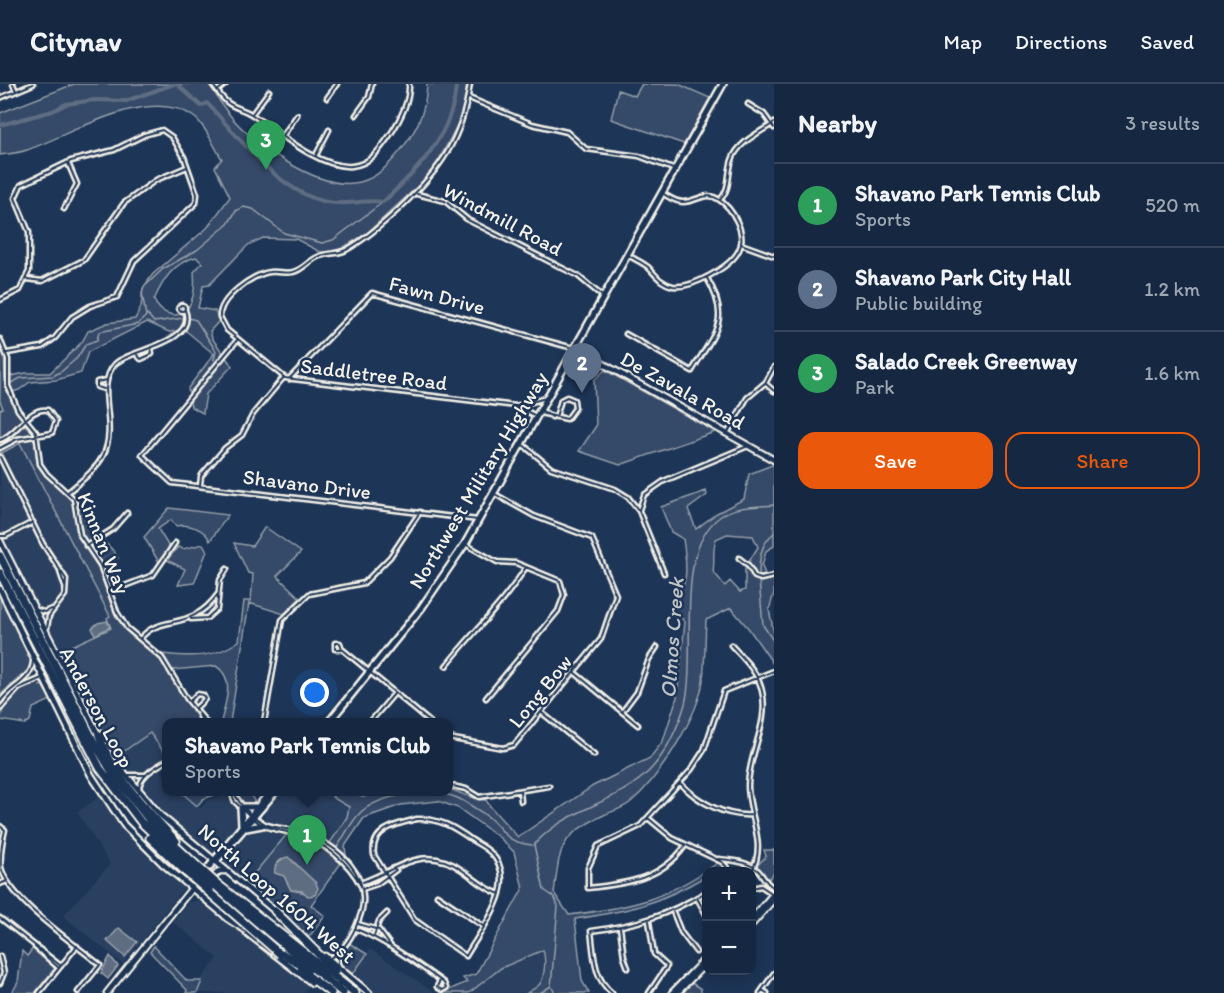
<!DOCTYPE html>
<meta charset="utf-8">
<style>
:root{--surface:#162841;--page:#23344c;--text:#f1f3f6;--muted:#9ea6b1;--line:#35445a;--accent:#ea580c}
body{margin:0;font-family:Itim,sans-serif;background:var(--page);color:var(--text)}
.controls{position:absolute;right:18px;bottom:18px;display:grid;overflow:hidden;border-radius:12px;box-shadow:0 3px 15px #0003}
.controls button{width:54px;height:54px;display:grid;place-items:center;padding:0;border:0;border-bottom:2px solid var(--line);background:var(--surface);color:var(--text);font:30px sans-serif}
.you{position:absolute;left:315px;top:609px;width:21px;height:21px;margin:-15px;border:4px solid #fff;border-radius:50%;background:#1a73e8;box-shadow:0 0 0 9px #1a73e833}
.badge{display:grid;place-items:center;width:39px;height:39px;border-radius:50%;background:var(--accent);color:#fff;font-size:20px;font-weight:700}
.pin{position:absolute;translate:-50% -50px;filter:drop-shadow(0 2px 3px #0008)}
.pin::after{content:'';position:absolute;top:32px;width:21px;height:18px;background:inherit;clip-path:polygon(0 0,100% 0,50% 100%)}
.popup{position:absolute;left:162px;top:634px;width:291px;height:78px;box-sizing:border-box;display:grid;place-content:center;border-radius:12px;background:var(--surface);filter:drop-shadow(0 2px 4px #0005);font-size:20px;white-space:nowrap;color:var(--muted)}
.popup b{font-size:22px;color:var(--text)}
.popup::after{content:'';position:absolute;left:50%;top:100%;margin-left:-12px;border:12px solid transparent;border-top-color:var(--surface)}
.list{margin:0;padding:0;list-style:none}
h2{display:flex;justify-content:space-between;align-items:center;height:78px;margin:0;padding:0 24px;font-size:26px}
h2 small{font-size:20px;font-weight:400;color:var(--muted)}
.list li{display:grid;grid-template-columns:39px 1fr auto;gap:18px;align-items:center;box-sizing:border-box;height:84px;padding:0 24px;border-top:2px solid var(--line)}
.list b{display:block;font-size:22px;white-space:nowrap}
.list p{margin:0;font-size:20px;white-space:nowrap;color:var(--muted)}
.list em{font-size:20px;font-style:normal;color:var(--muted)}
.actions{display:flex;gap:12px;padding:18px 24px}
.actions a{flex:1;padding:14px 0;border:2px solid var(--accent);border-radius:18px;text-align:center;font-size:21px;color:var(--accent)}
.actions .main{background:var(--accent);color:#fff}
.map{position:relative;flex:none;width:774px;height:909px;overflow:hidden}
header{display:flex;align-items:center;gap:36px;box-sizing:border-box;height:84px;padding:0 30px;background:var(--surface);border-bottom:2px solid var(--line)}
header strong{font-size:28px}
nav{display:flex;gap:33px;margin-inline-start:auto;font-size:21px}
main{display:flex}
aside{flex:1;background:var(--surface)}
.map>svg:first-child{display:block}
.built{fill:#2a4060}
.green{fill:#354a67;stroke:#949ea8;stroke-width:1.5;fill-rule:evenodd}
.water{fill:#5e6d82;stroke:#9aa2ab;stroke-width:1.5}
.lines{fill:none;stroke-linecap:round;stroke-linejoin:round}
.stream{stroke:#9aa2ab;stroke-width:1.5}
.river{stroke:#5e6d82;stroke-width:4}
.street-casing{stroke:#f4f1e8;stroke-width:7}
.secondary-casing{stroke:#f4f1e8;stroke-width:9}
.primary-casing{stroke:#f4f1e8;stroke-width:10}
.highway-casing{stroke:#f4f1e8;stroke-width:11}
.street{stroke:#1d3557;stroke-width:2}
.secondary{stroke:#1d3557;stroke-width:4.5}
.primary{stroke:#1d3557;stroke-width:5}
.highway{stroke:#1d3557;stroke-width:7}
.highway-bridge-casing{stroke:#f4f1e8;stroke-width:11;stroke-linecap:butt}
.highway-bridge{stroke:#1d3557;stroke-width:7}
.labels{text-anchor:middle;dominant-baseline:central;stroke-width:5;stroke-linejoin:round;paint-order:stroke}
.street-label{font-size:21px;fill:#f4f1e8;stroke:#1d3557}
.water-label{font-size:22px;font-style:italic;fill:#c0c3c4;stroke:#1d3557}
</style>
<header>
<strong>Citynav</strong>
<nav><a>Map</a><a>Directions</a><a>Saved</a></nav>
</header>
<main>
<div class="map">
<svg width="774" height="909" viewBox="0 0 774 909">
<rect width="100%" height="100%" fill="#1d3557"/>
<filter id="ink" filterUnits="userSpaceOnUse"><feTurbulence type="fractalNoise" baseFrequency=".0167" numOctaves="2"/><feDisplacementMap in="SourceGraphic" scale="12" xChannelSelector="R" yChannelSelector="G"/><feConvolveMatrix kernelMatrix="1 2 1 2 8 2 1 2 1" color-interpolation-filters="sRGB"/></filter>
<g filter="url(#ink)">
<path class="built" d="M0,307L117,541L60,567L0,446Z
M150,649L166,672L145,689L139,692L127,689L115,673Z
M160,684L166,695V708H181L200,725L208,716L220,713L219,708H229L238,723L265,746L287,750L247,798L197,759L145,711L142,700Z
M279,708H336L332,713L349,723L347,733L330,759L302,746L271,740L265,736L264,729Z
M99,713L145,770L184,804L123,880L63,832L110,780L77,728Z
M201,816L309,902L304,909H196L194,904L218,874L173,838L189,818Z
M370,865L435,909H373L352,891Z
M543,866V894L538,903L527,909H470L501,884Z"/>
<path class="green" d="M74,0H209C216,10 221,21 229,30C251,59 316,104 354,99C372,97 384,86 395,73C415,50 426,30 427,0H468L461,34L432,89L366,150L337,167L320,168L296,155L263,154L248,161L209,201L203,202L198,224L215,227L219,237L210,247L212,254L232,282L206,310L203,329L191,323L188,304L214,270L185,246L169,248L147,238L88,268L81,289L56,296L30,298L19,306L9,309L13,322L22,334L21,338L34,349L37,378L41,385L66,409L75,423L90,428L96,437L87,441C98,456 109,457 118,474L99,483L116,533L133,553L158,572L198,635L200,638H166V671L150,649L117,672L84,613L83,604L63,566L111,544L107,534L110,532L20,359L0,370V326L3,324L0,317V270L4,268L5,293L26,289H50L82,258L88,247L107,239L135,235L141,223L143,204L153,190L207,144L230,113L215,83L222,75C214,63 206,42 194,33C151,0 70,51 27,66C19,69 9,70 0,71V29ZM196,173L202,179L194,188C195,199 195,212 189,222C180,238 159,230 154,216C163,196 173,179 196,173Z
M642,0H678L710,14L684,60L611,35L618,6L635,12Z
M605,286L715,348L620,381L579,367L596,342L594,296Z
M772,381L774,382V462L766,467L762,482L767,496L774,493V509L769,526L774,549V581L749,545L731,524L706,536C705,556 705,576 703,596C699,631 659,694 632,717C625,724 613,727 604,731C559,752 560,763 554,809L569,831C634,823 664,816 719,778L723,783L714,787L706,788V792C658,820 630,827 575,835L582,897L589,909H527C531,906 536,904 539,901C545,894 546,874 543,866L501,884L469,909H442L467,898L463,894L476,890L523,804L514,768L500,754L458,724L438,717L401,721L364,734L345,762L346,771L330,759L347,733L349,723L332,713L336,708H353L364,713L376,708H448V705C461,708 473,717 486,716C489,723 510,744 518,753L593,702L650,674L663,657L677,613L685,538L670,523C690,505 687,480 683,455L671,448L661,423L706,407L707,411L688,425L696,445L717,429L744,415L749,390ZM727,450L753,452L758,463L745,484V506L740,508L730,497L725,502L713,487C715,476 712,466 716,455Z
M169,424L228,431L210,457C205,445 189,439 176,442L171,436L158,445L169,463L160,480L144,453Z
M265,443L301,468L277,492L300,514L284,530L249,519L230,638H221C225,618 236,595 216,582L172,586L161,570C191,573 214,575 239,557L244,517H251L253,490L248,489L234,459L252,462Z
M203,460L207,467L194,499L178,501L185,485L167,476L178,463L183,465Z
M0,514L31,575L30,584L0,611Z
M39,596L51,616L33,624L30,637L25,640L0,636C4,614 21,605 39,596Z
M181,708H223L203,715L197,722Z
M235,708H249L256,720L253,723L247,722Z
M287,750L313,758L341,779L311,821L325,832L309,853L247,798ZM292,776L299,783L306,809L291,806L284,792L275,789Z
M764,766H774V789L768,796L756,783L766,772Z
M349,859L367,870L352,891L338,877Z
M154,862L187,897H202L197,909H186L187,906L150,868Z
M34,863L55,884L35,909H12L18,898L22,867L27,872Z
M690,898L701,905V909H680Z"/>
<path class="water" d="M107,537L110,543L95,551L92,544L98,539Z
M288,773L316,799L318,804L315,811L308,812L302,807L291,806L284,792L275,789C273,781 281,774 288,773Z
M119,844L137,858L125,873L107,857Z
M110,872L118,882L108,895L101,889Z"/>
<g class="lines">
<path class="stream" d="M147,230L154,238L184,234
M188,234L196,236L216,267L214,276
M11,299L21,294L53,292L62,287L77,274L86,260L97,256L99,248L138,240L146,232L142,209L144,203L163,185L197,166L228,140L236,127L243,123L253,125L284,149L322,159L333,156L383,118
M759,493C759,476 760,460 774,449
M759,496L763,541L774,558
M40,602L44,600
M336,765C344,753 351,737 362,727C383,710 427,705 452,712C463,715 474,724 484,730C506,744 499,757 532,761
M551,902L555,909
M540,909L551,902L558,822L554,813L544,806L534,761C565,724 618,720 651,685C666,669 679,641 685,620C698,568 672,466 721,432C737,421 756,423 774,421"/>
<path class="river" d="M177,0L201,22L207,19C240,54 279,109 327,118C345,122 365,115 383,118C417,87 454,49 456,0
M0,41L53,27L66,20L95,16L126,17L174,0"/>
<g class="street-casing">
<path id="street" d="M13,0L16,7
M212,0C217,6 221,13 227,18C234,24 243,25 251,30C277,47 320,85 352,82C371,80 380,65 390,51C400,36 410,18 409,0
M470,0C462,56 440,86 400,124C384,139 366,155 346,166C338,170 329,169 320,172C310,175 303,186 293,188C286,190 278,187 270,188C253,190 219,214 220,233L227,246L285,294L516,322L536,332
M217,7L226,0
M0,14L33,0
M327,14L337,0
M469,14L532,40L567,48L586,65L639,72L673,85
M748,20L764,30L774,44
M252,30L269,7
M356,31L369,13L372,0
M282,53L297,31
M316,71L329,46
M417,110L445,117L468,136L578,192L602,212
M720,116C731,104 727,91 732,76C738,58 759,49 774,39
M64,125L77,100L68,79
M741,160L774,172
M628,171C634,175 642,178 648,183C656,191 660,199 673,202C691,205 731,183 739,166C747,150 733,124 718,115C705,107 696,118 683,118C675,118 669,113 662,109
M27,195L42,197L84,176L124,119L156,96L187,83
M0,216L20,206L29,187V148L15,114L21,101L71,77L114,66L144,51L162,46L172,53L184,73L197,110L196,119L134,177L117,213L90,222L72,233L55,254L42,263L7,269
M179 224a3 3 0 1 1 6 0a3 3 0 1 1-6 0Z
M626,250L692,287C714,249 732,237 707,194
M0,255L8,275V302L18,326L36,348L40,380L47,390L74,415L80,451L100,481L117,528L127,544L162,574L187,615L206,638
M238,255L142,371L172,399L478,436
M137,271L141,275L152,270L151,265
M289,295L372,209L573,264
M765,299L774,307
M104,305L97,303V298L107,296
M516,322L546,314
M541,326L552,333
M540,329L567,335L575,324L574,316L567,313L561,316L556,333
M727,350L747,314L766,298L774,283
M0,356C17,351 29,322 48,326L56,337L52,349L17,355L0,364
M522,360L551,384L615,405L628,413L639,427L664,489
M0,373L43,460L66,495L65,511L49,532L47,544
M200,402L201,392L225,364L242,351L253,330L284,293
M68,408C81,397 95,387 103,372C119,340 94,303 115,280C129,265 198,260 185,226
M639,426L644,411L664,397L748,362
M0,452H6L33,438
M465,460L497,478L516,479L560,497L564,511L558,527L486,614
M86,462L113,445L127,429
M739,474L748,481L755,493L761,495L774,492
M60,488L65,503
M109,508L153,491L175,459
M37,526L44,528L52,525
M191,535L207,534L217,525L220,496L227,485
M140,555C160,529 190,549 218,510
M731,561C744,575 758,588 762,607C770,638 748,671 748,702C748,731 768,761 751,788
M342,565H335V559H340L342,565L430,638
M446,582C472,549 504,519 526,483
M574,588L638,641
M190,617L197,610L203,611L205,615L195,625
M0,618C10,602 32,597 33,577
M0,625L19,604L42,594
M541,628L594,671
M622,628L637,608L649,575L657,563
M199,630L202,638
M264,638L282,536L309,510L364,499L390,473L420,428
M370,638L394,610
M448,654L503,664L514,661L601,555L616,511L592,454L534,432L493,409
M127,691H145
M680,699C698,718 725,733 752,731
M448,701L466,705L479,713L549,702
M139,705C140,691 155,684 166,677
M520,707L521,717
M231,708L235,718L249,731
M234,708C239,721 252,733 265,740C276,745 289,744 301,748C337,760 376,793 359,835C354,849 344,868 330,874
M648,734L672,754L722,778L731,788
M253,735C267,746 281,746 297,750C324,758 349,778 361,802
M417,735C439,734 454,743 472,756C478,760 485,763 491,769C521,799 482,844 466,872L415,836L374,771C370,745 397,740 417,735Z
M0,742L5,746C2,758 0,770 1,783C8,815 74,859 100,881L78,908
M685,762C662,795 626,800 588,804V784L598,762L640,742L691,686L704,666L724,607L774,587
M718,775C732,776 753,778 761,790C766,797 766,799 774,804
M363,798C399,785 424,759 462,786C475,795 485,805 500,810
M0,800L7,797
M752,804L761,802L773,810
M362,805L377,800L396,786
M437,811L483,842
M697,814L706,830
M673,828L681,848L696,868
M0,834L61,882
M358,840L379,846L390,861
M620,843L624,873L628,884
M356,845C386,857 413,877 440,896L444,899L446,904L442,906L437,903L440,896
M374,852L379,837L387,829
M35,863L59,884
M338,870V882
M0,872L4,889L0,899
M762,906L767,909
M39,909L77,862
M612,909C593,894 594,869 591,847C637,841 666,832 706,808
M649,909L667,882L654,870L649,837
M760,909L774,889"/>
</g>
<g class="secondary-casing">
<path id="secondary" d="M575,264L774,376
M0,457L99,652
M0,505L91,691L124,741L163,780L229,835
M116,679L160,731L276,828
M211,795L219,787H225
M752,835L774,809
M752,840L774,815
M247,849L312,899
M325,872L369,909
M107,909L192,804
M672,909L706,874
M677,909L706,879"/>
</g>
<g class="primary-casing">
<path id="primary" d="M329,638L422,523L465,460L723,0
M244,723H257
M241,724L242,741
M246,744L262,741
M216,777L275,708
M192,804L270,708"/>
</g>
<g class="highway-casing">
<path id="highway" d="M0,472L95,660L113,690L153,741L195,780
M0,489L100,684L141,738L191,785
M99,651C113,692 147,726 176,757
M150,754L187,789
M216,799L355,909
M212,802L343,909
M275,827L335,887
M227,833L253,850
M277,866L308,886
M301,886L331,909"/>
</g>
<use href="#street" class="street"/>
<use href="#secondary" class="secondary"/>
<use href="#primary" class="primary"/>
<use href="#highway" class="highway"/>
<g class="highway-bridge-casing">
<path id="highway-bridge" d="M195,780L216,799
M191,785L212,802
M187,789L280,870"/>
</g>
<use href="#highway-bridge" class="highway-bridge"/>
</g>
</g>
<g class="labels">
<g class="street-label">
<text transform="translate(503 135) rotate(28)">Windmill Road</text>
<text transform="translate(437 211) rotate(15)">Fawn Drive</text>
<text transform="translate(374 290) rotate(7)">Saddletree Road</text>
<text transform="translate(683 306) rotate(29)">De Zavala Road</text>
<text transform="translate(478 396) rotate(-59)">Northwest Military Highway</text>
<text transform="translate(307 400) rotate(7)">Shavano Drive</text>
<text transform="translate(104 459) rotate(68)">Kinnan Way</text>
<text transform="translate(540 607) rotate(-51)">Long Bow</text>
<text transform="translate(97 623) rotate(62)">Anderson Loop</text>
<text transform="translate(277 809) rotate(41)">North Loop 1604 West</text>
</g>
<g class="water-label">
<text transform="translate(672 554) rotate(-86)">Olmos Creek</text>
</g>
</g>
</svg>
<div class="controls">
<button>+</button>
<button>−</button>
</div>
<div class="you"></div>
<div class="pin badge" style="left:307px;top:781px;background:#2e9e5b">1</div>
<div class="popup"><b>Shavano Park Tennis Club</b>Sports</div>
<div class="pin badge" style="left:582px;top:309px;background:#5c6f8a">2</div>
<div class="pin badge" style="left:266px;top:86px;background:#2e9e5b">3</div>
</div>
<aside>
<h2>Nearby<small>3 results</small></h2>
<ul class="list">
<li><span class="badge" style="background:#2e9e5b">1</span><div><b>Shavano Park Tennis Club</b><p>Sports</p></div><em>520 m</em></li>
<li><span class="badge" style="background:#5c6f8a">2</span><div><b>Shavano Park City Hall</b><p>Public building</p></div><em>1.2 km</em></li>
<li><span class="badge" style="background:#2e9e5b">3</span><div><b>Salado Creek Greenway</b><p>Park</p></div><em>1.6 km</em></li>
</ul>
<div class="actions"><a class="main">Save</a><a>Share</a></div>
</aside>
</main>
